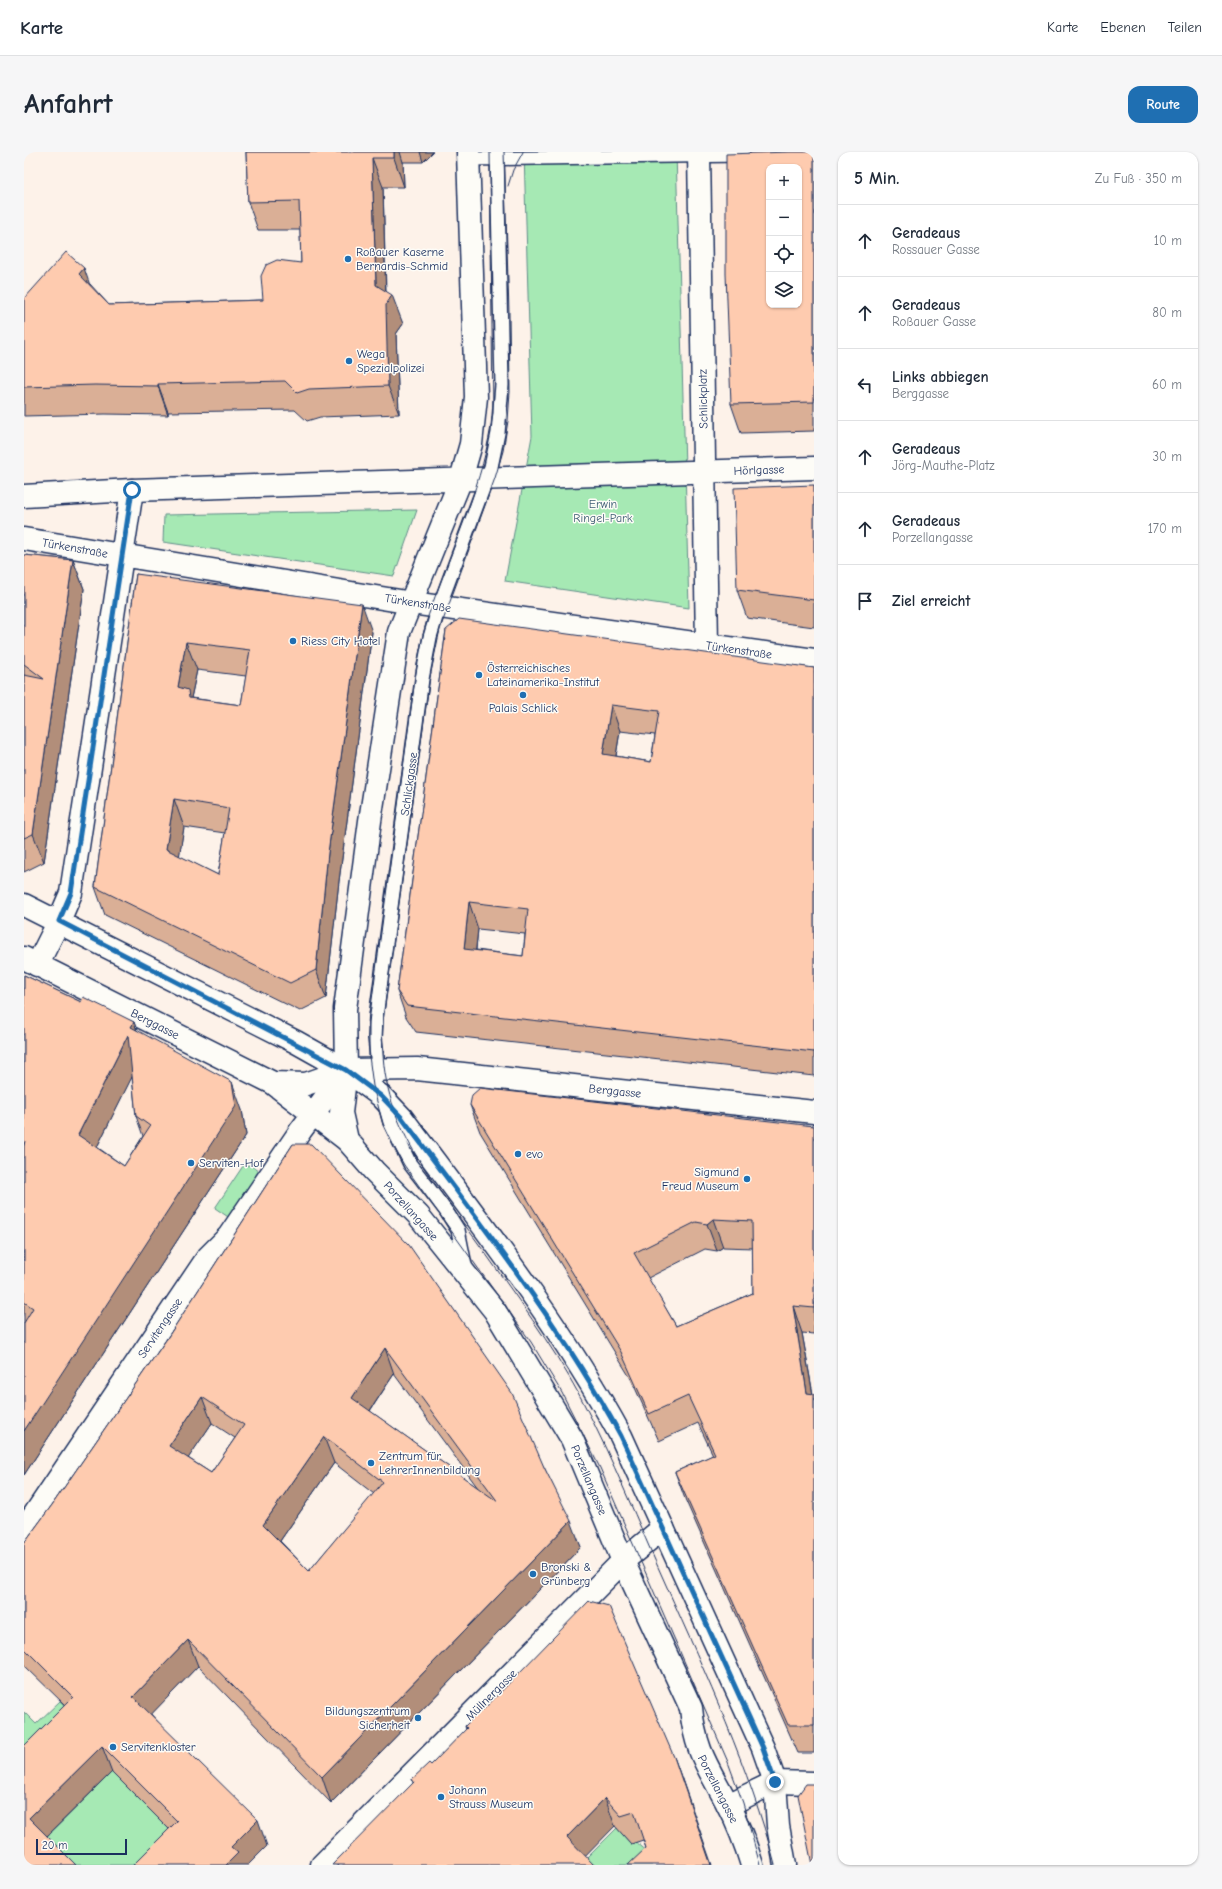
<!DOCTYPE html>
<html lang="de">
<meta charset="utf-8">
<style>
:root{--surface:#fff;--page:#f6f6f7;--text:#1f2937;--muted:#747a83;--line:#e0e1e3;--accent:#1f6fb2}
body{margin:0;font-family:"Comic Neue",sans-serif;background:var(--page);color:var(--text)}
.controls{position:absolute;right:12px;top:12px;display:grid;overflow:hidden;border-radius:8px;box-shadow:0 1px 3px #0004}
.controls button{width:36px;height:36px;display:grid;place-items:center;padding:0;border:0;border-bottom:1px solid var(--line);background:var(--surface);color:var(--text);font:20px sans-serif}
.scale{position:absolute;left:12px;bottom:10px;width:91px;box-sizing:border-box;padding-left:4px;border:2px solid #1b2f5e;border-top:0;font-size:11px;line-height:14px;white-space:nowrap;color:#1b2f5e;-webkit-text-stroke:3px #fdfcf7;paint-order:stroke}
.stop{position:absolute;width:12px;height:12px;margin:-9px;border:3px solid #1f6fb2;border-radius:50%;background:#fff}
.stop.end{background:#1f6fb2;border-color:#fff;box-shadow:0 1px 4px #0008}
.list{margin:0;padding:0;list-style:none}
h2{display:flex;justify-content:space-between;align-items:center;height:52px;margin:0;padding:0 16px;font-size:17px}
h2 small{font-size:13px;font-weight:400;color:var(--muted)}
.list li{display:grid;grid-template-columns:26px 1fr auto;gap:12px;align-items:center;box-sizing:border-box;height:72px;padding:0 16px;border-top:1px solid var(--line)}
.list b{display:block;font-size:15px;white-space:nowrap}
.list p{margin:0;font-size:13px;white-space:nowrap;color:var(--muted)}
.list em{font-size:13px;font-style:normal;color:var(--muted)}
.icon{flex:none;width:22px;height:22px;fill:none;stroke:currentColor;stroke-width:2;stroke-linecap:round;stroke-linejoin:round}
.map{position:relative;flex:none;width:790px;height:1713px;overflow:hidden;border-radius:12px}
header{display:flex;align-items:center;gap:24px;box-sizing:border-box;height:56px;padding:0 20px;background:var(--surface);border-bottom:1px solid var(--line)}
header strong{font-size:19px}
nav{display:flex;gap:22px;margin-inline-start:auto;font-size:14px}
.intro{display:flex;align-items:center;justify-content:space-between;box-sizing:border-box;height:96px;padding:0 24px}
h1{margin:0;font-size:28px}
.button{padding:10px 18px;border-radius:12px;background:var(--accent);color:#fff;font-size:14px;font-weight:700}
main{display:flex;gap:24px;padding:0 24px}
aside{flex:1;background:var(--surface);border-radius:12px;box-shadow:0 1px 3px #0004}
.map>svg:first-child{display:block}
.green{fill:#a6e9b4;stroke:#608c89}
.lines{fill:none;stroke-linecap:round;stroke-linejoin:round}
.lane-casing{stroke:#1b2f5e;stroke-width:16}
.street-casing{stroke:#1b2f5e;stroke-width:25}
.secondary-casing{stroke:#1b2f5e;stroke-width:25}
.lane{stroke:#fdfcf7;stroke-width:13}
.street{stroke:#fdfcf7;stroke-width:22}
.secondary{stroke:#fdfcf7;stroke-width:22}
.tram{stroke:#1b2f5e;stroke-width:1}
.wall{fill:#daaf96;stroke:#1b2f5e;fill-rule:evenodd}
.shaded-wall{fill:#b28e7a;stroke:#1b2f5e}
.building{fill:#fecbaf;stroke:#1b2f5e;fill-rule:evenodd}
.route{stroke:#1f6fb2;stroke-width:5}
.poi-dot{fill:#1f6fb2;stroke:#fdfcf7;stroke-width:1.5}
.labels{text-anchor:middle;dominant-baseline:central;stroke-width:3;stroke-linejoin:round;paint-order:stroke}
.poi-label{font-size:12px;fill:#1b2f5e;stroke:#fdfcf7;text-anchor:start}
.street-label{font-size:12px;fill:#1b2f5e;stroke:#fdfcf7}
.park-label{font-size:12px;fill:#3e5e74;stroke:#fdfcf7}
</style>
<header>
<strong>Karte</strong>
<nav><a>Karte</a><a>Ebenen</a><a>Teilen</a></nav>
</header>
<div class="intro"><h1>Anfahrt</h1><a class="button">Route</a></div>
<main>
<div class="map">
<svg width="790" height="1713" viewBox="0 0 790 1713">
<rect width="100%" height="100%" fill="#fdf2e9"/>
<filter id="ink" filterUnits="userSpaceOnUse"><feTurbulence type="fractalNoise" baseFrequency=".025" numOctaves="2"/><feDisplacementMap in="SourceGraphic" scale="8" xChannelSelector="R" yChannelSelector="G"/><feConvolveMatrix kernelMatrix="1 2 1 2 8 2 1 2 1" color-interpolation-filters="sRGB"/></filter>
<g filter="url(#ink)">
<path class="green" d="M500,0H652L665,456L481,429L508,284Z
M393,358L370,424L139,390L140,363Z
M226,1013L238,1021L210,1069L191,1056L219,1014Z
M36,1549L58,1571L0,1622V1560L12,1572Z
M88,1620L163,1695L145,1713H36L15,1692Z
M593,1676L607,1692L612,1690L624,1700L628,1713H556Z"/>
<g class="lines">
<g class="lane-casing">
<path id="lane" d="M444,7L719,3
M355,924L351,886L352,865L398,527L406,485L415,455L467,315L474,281L478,233L473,0
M361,953L366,970L386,1012L422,1059L434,1078L442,1118"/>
</g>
<g class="street-casing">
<path id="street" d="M675,0L683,493
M0,387L388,451L790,508
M0,753L272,890L322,918
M0,806L249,931L323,988
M13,813L35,769L47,741L108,338
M249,931L282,932L322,918L393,917L790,960
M0,1378L184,1105L205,1084L277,978L322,918
M704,1653L751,1630L790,1631
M298,1713L599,1409L639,1376"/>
</g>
<g class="secondary-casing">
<path id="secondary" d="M444,0L452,245L447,292L437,327L375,480L346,669L321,857L322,918L317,961L323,988L350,1019L394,1063L471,1159L548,1287L599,1409L667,1556C671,1600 685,1616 704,1653C714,1672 722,1693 728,1713
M0,344L108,338L790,316
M322,918L357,944L378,966C455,1069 535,1170 597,1284L739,1596L751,1630L754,1674L761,1713"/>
</g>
<use href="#lane" class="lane"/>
<use href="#street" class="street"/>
<use href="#secondary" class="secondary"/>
<path class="tram" d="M466,0L469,261C460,330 430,391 407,456C400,474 397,493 393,512L345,870V904L349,934L359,973L369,993L380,1013L507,1190L538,1241L576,1316L704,1610L719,1651L736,1713
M480,0L485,160L486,240L484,269L479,299L471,326L416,477L406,525L360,860C349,962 399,1015 454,1091C490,1142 528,1192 557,1246C589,1307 614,1371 642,1433C683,1525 725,1615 751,1713
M484,34L489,18L499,0"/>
</g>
<path class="wall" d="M222,0H409L399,10H379L380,35H359L362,139L379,172L372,182L375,262L296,265L283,269L271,258L144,260V263L81,262L0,264V147L66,132L85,153L239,148L277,111L276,78H234L224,50Z
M790,0V279L717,281L707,252Z
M790,333V475L723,466L713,438Z
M0,403L49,408L60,437L20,710L0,720Z
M112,422L348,480L315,729L302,846L276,859L81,763L71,735ZM173,518L222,524L217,553L167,546ZM160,675L201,681L194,723L155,704Z
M422,478L790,516V924L392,880L382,865L373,839ZM596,579L631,583L627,610L592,604ZM454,777L501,782L499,804L452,798Z
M0,823L57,850L110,870L113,879L218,958L222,983L0,1323ZM108,924L112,964L119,984L100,1014L73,995Z
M446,953L790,974V1182L778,1181L789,1242H790V1601H774L661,1347L651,1320L689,1303L674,1271L635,1289L607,1227L456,980ZM699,1095L729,1096V1141L652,1174L624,1126L681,1097L693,1099Z
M269,992L520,1315L557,1395L307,1651L174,1514L127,1562L243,1694L145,1677L88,1620L23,1684L0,1713L41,1553L0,1513V1391L28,1353L142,1188ZM370,1222L454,1336L346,1259ZM188,1271L211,1286L187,1321L164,1306ZM310,1311L350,1342L285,1419L256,1389Z
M459,1558L660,1633L622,1696L619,1688L607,1692L591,1674L389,1631L388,1627L407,1613L442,1578L441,1574Z"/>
<path class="shaded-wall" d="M370,0H376L379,10L380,35L370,6Z
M396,0H409L399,10Z
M348,6L359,35L362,152L368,143L379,172L372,182L375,262L364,234L352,133Z
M60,116L70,145L55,122Z
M134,232L144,260V263L134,234Z
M49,408L60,437L20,710L9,682Z
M338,452L348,480L315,729L302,846L292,818L304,701Z
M162,490L173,518L167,546L175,566L154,535Z
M587,553L596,579L588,628L579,602Z
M150,647L160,675L152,725L142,697Z
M445,750L454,777L449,823L440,797Z
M110,870L120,899L107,875Z
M104,883L115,911L65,1011L54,983Z
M208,930L218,958L222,983L0,1323V1279Z
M689,1067L699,1095L693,1099L683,1072Z
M769,1154L778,1181L790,1249L783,1241Z
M361,1196L370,1222L337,1272L328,1246Z
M178,1245L188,1271L155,1320L145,1294Z
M300,1285L310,1311L249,1399L239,1373Z
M547,1369L557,1395L307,1651L298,1625Z
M164,1488L174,1514L119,1571L109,1545Z
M78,1594L88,1620L15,1692L5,1666Z
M650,1605L660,1633L688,1713H687Z
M581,1646L591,1674L553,1713L543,1685Z
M234,1668L243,1694L224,1713H202L207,1695Z"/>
<path class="building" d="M222,0H370V6H348L352,133L368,143L362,153L364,234L285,237L273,241L261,229L134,232V234L71,233L0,235V147L42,100L60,116L55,122L85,153L239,148L237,124L242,113L253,108L277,111L275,49L224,50Z
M767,0H790V250L707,252L702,122V2ZM745,15H775V153H745Z
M790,333V448L713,438L710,336Z
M0,403L49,408L9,682L0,686V523L20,527L0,512Z
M112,422L338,452L304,701L292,818L266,831L71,735ZM162,490L226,498L217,553L165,546L164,538L154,535ZM150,647L205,656L194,723L142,697Z
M435,467L790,516V900L383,854L373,839L422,478ZM587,553L635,559L627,610L579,602ZM445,750L504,757L499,804L440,797Z
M0,823L57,850L59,845L96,863L110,870L107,875L208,930L212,954L0,1279V1171L9,1156L0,1150V994L1,989H0ZM104,883L112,964L126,974L100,1014L54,983Z
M456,936L790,974V1156L769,1154L783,1241L790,1242V1573H764L651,1320L691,1302L664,1244L625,1262L597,1200L446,953L448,943ZM689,1067L728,1069L729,1141L652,1174L610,1101L672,1070L683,1072Z
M269,992H287L385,1093L488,1241L520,1315L547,1369L298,1625L164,1488L109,1545L234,1668L207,1695L214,1701L202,1713H109L153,1669L78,1594L5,1666L52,1713H0V1594L49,1545L0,1496V1391L28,1353L142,1188ZM361,1196L474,1350L328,1246ZM178,1245L220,1273L187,1321L145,1294ZM300,1285L359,1330L285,1419L239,1373Z
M565,1449L585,1454L650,1605L687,1713H604L622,1696L610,1660L597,1664L581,1646L543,1685L570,1713H308L390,1630L388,1627L405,1611L407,1613L443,1576L441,1574L458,1557L459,1558Z
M782,1632H790V1713H788L774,1643Z"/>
</g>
<g class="lines" filter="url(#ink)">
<path class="route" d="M108,338L47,741L35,769L322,918L357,944L378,966C455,1069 535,1170 597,1284L739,1596L751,1630"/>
</g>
<g class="poi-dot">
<circle cx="324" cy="107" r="4"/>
<circle cx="325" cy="209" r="4"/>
<circle cx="269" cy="489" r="4"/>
<circle cx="455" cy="523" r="4"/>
<circle cx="499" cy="543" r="4"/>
<circle cx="494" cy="1002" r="4"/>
<circle cx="167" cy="1011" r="4"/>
<circle cx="723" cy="1027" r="4"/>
<circle cx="347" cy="1311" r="4"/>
<circle cx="509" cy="1422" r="4"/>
<circle cx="394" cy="1566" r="4"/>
<circle cx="89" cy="1595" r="4"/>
<circle cx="417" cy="1645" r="4"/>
</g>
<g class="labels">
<g class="poi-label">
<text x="332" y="100">Roßauer Kaserne<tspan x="332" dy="14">Bernardis-Schmid</tspan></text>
<text x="333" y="202">Wega<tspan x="333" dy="14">Spezialpolizei</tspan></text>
<text x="277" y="489">Riess City Hotel</text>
<text x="463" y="516">Österreichisches<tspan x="463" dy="14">Lateinamerika-Institut</tspan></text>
<text x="499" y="556" text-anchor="middle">Palais Schlick</text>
<text x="502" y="1002">evo</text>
<text x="175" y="1011">Serviten-Hof</text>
<text x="715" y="1020" text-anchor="end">Sigmund<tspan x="715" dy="14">Freud Museum</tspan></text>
<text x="355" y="1304">Zentrum für<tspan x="355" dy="14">LehrerInnenbildung</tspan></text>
<text x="517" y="1415">Bronski &amp;<tspan x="517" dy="14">Grünberg</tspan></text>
<text x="386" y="1559" text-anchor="end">Bildungszentrum<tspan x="386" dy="14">Sicherheit</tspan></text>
<text x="97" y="1595">Servitenkloster</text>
<text x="425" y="1638">Johann<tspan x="425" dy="14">Strauss Museum</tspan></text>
</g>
<g class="street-label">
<text transform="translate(679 247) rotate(-91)">Schlickplatz</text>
<text transform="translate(735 318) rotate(-2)">Hörlgasse</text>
<text transform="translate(51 396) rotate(10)">Türkenstraße</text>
<text transform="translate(394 451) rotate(9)">Türkenstraße</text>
<text transform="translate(715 498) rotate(8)">Türkenstraße</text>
<text transform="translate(385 632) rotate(-82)">Schlickgasse</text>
<text transform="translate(131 872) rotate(27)">Berggasse</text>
<text transform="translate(591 939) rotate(6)">Berggasse</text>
<text transform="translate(387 1059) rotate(48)">Porzellangasse</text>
<text transform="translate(136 1176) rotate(-56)">Servitengasse</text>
<text transform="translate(565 1328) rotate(67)">Porzellangasse</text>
<text transform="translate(467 1543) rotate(-45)">Müllnergasse</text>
<text transform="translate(694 1637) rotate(63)">Porzellangasse</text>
</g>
<g class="park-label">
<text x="579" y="352">Erwin<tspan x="579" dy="14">Ringel-Park</tspan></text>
</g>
</g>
</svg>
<div class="controls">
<button>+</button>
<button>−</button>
<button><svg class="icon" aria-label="locate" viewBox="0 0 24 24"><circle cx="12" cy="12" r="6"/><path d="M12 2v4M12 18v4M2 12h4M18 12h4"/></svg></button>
<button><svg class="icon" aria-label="layers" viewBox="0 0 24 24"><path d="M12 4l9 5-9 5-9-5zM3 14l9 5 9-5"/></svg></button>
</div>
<div class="scale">20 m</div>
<div class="stop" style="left:108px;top:338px"></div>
<div class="stop end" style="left:751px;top:1630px"></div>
</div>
<aside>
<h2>5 Min.<small>Zu Fuß · 350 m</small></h2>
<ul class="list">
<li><svg class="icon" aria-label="ahead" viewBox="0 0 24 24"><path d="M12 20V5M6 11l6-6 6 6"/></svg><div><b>Geradeaus</b><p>Rossauer Gasse</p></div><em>10 m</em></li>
<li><svg class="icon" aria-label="ahead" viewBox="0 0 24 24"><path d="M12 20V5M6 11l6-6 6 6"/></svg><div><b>Geradeaus</b><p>Roßauer Gasse</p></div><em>80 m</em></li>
<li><svg class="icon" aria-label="left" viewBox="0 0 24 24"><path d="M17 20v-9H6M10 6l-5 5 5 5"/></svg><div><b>Links abbiegen</b><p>Berggasse</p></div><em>60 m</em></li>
<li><svg class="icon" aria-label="ahead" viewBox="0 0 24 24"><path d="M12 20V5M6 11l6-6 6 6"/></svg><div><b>Geradeaus</b><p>Jörg-Mauthe-Platz</p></div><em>30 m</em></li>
<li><svg class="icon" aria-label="ahead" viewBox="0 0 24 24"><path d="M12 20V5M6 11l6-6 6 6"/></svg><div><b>Geradeaus</b><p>Porzellangasse</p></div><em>170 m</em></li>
<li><svg class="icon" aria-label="arrive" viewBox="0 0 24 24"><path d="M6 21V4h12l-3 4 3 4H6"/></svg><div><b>Ziel erreicht</b></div></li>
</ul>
</aside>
</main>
